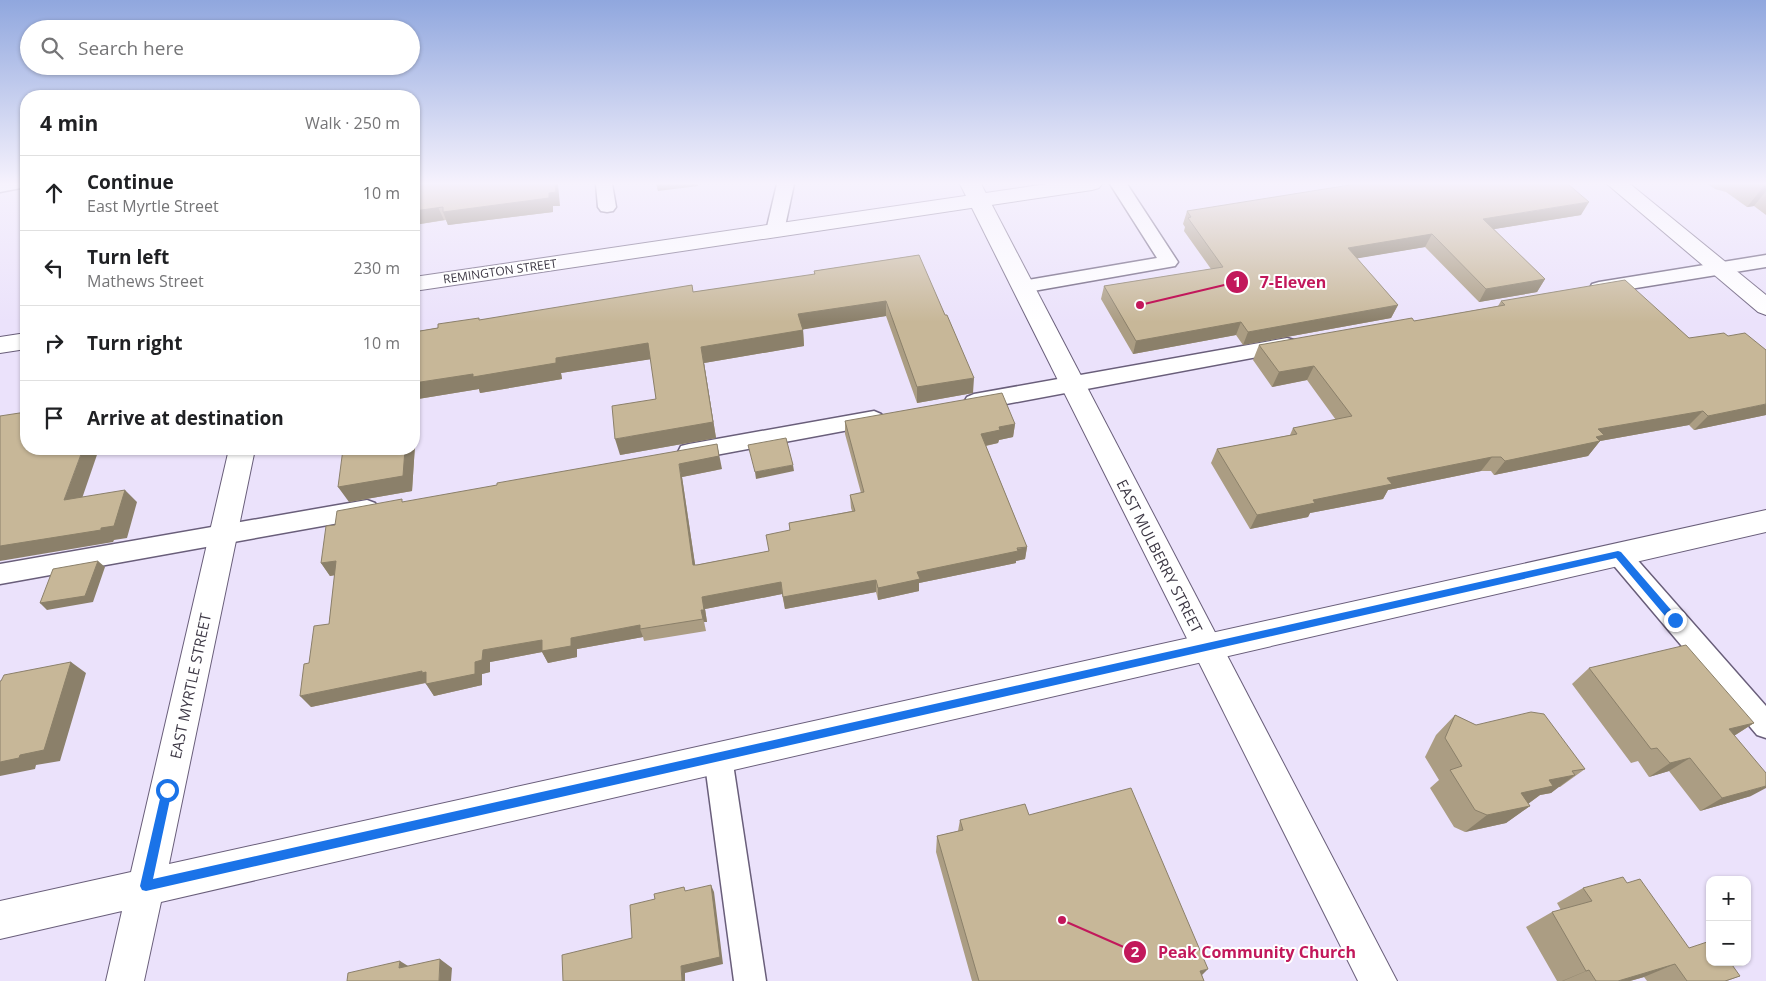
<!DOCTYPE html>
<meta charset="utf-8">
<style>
:root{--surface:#fff;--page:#f6f6f6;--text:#202124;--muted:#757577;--line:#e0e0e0}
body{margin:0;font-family:"Open Sans",sans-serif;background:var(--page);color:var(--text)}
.controls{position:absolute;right:15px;bottom:15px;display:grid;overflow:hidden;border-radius:10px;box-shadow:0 1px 4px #0004}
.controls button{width:45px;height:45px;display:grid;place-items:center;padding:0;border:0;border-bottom:1px solid var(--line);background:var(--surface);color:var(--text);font:25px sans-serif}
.stop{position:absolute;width:15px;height:15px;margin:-11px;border:4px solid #1a73e8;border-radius:50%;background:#fff}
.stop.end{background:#1a73e8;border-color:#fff;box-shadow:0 1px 5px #0008}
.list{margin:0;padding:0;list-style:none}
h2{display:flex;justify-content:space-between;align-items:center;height:65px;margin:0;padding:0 20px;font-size:21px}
h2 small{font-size:16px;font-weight:400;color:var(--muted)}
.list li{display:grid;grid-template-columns:32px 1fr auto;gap:15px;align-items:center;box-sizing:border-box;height:75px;padding:0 20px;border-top:1px solid var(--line)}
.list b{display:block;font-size:19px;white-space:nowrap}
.list p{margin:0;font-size:16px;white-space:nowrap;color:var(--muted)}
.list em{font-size:16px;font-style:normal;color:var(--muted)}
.icon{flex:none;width:28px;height:28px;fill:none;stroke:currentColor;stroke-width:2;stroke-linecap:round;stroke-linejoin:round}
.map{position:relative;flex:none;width:1766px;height:981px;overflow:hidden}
.search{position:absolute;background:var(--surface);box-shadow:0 1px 4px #0004;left:20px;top:20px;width:400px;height:55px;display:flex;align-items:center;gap:12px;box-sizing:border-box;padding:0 18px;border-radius:28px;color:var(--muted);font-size:19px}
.panel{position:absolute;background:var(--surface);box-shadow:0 1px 4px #0004;left:20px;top:90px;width:400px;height:365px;border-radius:20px}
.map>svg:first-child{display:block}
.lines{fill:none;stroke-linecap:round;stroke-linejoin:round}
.lane-casing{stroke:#695e7a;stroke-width:3}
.street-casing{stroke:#695e7a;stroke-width:2}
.highway-casing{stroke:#695e7a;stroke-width:2}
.lane{fill:#fff;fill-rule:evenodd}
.street{fill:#fff;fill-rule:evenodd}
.highway{fill:#fff;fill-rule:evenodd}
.wall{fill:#ab9d83}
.shaded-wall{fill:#8b806a}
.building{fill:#c7b798;stroke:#8b806a}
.route{fill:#1a73e8}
.labels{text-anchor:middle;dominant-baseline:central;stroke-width:4;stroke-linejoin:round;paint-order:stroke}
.far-street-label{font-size:12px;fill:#3d3845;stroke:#fff}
.street-label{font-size:15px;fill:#3d3845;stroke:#fff}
.leader{fill:none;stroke:#c2185b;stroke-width:2}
.callout-dot{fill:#c2185b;stroke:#fff;stroke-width:2}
.mark-label{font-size:15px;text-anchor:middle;font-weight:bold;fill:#fff}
.callout-label{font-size:16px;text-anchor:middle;font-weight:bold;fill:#c2185b;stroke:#fff;stroke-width:4;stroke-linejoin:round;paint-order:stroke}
</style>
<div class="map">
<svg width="1766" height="981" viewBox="0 0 1766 981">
<rect width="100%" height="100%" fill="#ebe2fb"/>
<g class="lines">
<g class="lane-casing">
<path id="lane" d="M0,184H26V187L0,192Z
M596,184H612L616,207L613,211L607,212L601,211L598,207Z
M777,184H794L784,231L781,235L775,236L769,235L766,231Z
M1110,184H1127L1178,262L1175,266L1022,293L1015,291L1013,287L1015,283L1022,281L1157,258Z
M1766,255V267L1599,294L1592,292L1590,288L1592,284L1599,282Z
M1287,338L1294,340L1297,345L1294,350L974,410L967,407L964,402L967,397L974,394Z
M874,411L881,414L885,419L881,424L689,460L681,458L678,452L681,446L689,444Z
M367,500L375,503L378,509L375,515L367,518L0,584V564Z
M1618,544L1626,547L1766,706V738L1757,735L1610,561L1606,554L1610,547Z
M718,744L728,748L732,757L766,981H734L704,757L708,748Z"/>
</g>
<g class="street-casing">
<path id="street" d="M1047,184H1102L1099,188L1092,190L414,291V277Z
M1607,184H1630L1766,295V315L1758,312Z
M26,333V349L0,353V337Z
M229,449H255L169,864L1766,510V532L161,902L144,981H106L122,911L0,939V901L131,872Z"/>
</g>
<g class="highway-casing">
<path id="highway" d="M960,184H981L1397,981H1358Z"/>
</g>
<use href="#lane" class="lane"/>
<use href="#street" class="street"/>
<use href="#highway" class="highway"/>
</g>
<path class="wall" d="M414,184L560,206H553V212L448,225L446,220L414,225Z
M1708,184H1766V215L1754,206L1747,207L1726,192L1715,189Z
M1187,211L1581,215L1494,229L1545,279L1537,292L1479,302L1425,247L1357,258L1398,305L1391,318L1243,345L1236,335L1133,354L1101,299L1104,286L1211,269L1184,231L1185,227L1183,224Z
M919,255L973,393L917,403L886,316L803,329L804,346L704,363L716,438L620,455L656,399L651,359L561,373L562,379L480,393L479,389L418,399L412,491L349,502L414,332L480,320L693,292L814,275V271Z
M1501,301L1766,415L1694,430L1689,425L1600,441L1588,456L1494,475L1491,471H1481L1388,490L1383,499L1310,513L1308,517L1250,529L1211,463L1217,449L1290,435L1293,428L1336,420L1307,380L1272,387L1253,360L1259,345L1414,321L1498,306Z
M845,421L1015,424L1013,437L999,440L998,443L986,446L1027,547L1025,559L1016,561V563L919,583V591L878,600L876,592L785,609L782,594L705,609L707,622H704L706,631L644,641L643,637L577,649V657L548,663L542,652L490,662V672L482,674V685L434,696L426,683L311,707L309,663L329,624L335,575L330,576L321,563L335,525L404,502L722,469L682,477L695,565L769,551L790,530L789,523L852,511L851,508L850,495L861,493L845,434Z
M1589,668L1754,723L1734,736L1751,796L1700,811L1669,771L1649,777L1638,761L1631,763L1572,684Z
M1455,715L1476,725L1585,769L1560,787H1558L1551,793L1540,795L1528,804L1530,806L1506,823L1465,832L1454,827L1430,788L1439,780L1425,757L1436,735Z
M1029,815L1202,975L1204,981H972L936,852L937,836L958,831L960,820Z
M1627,883L1689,948L1740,976L1727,981H1647L1644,977L1630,981H1557L1526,927L1552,912L1561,910L1557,903L1583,888Z"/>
<path class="shaded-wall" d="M555,184H558L560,206H553V212L448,225L443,212L549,193Z
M656,184H698V186L658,191Z
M1764,186H1766V191L1754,206L1747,207Z
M1589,202L1581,215L1476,232L1483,219Z
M438,207L444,220L414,225V211Z
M1432,234L1425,247L1342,261L1348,248Z
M1545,279L1537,292L1479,302L1486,289Z
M886,301V316L800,330L798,314Z
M1398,305L1391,318L1243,345L1248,332Z
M1241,322L1236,335L1133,354L1136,341Z
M803,330L804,346L704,363L716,438L620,455L615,439L713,422L701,347Z
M648,343L652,359L561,373L562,379L480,393L479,389L418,399L412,491L349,502L338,487L405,449H414V383L473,374L556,358Z
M1314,366L1307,380L1272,387L1279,372Z
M974,378L973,393L917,403V387Z
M1766,404V415L1694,430L1708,416Z
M1703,411L1689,425L1600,441L1588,456L1494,475L1505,461L1598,429Z
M1015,424L1013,437L999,440L998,443L979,447L981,434L999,427Z
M717,444L722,469L682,477L697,577L693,565L679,464Z
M83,449H99L77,513L64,500Z
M1492,457L1481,471L1388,490L1383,499L1310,513L1308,517L1250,529L1257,515L1313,500L1387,478Z
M793,465L794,471L756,479L755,472Z
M125,490L137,502L127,538L114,540L113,542L0,561V546Z
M1027,547L1025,559L1016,561V563L919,583V591L878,600V588L917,572Z
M98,561L105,567L93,602L47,610L40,603Z
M336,561L346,573L330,576L321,563Z
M876,580V592L785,609L783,597Z
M781,582L782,594L705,609L707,622H704L706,631L701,610L702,597Z
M640,625V629L643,637L577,649V657L548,663L542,652L490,662V672L482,674V685L434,696L426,684L429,682L311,707L300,696L422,671L475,662L483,650L542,640L571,638Z
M71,662L86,673L60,761L36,765L35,769L0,776V762L20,755Z
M1754,723L1732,737L1729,729Z
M1690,758L1669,771L1649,777L1670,763Z
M1575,775L1551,793L1540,795L1529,803L1498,810L1521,793L1549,780Z
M1766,786V788L1751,796L1700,811L1722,798Z
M1530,806L1506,823L1465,832L1487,815Z
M711,885L714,892L723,964L685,973V981H682L681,966Z
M440,959L452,968L451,981H439Z
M400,961L413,969L399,968Z
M1675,964L1644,977L1630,981H1618Z
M1208,969L1196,981L1200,971Z
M1589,970L1563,981H1562L1586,971Z"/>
<path class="building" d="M414,184H555L556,192L549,193V198L443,212V207L414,211Z
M1356,184H1568L1589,202L1483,219L1545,279L1486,289L1432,234L1348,248L1398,305L1248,332L1241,322L1136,341L1104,286L1223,267L1188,218L1191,217L1187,211Z
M919,255L945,315H947L974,378L917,387L886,301L798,314L803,330L701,347L713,422L615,439L612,406L656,399L648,343L556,358V363L473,377V374L414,383V332L438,328V324L479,318V320L692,285L693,292L815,274L814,271Z
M1625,280L1689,338L1724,333L1728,336L1745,333L1766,350V404L1708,416L1703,411L1598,429L1604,435L1596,437L1600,441L1505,461L1501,457H1492L1387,478L1392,484L1313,500L1315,503L1257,515L1217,449L1297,434L1293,428L1352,416L1314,366L1279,372L1259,345L1412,318L1414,321L1505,305L1501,301Z
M1002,393L1015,424L999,427L1000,430L981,434L1027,547L1017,548L1018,551L917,572L920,579L878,588L876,580L783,597L781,582L702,597L704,610H701L703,619L640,629V625L571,638V646L542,651V640L483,650L482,660L475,662V674L426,684V672L422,673V671L300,696L304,664L309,663L314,626L329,624L336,561L321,563L326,526L335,525L337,511L402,499V502L497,485V483L717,444L719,456L679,464L693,565H697L769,551L766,535L790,530L789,523L855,511L850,495L864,492L845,421Z
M26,412V449H83L64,500L125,490L114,526L101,528V530L0,546V416Z
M786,438L793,465L755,472L748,445Z
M343,449H405L403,476L338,487Z
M98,561L85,596L40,603L53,569Z
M1686,645L1754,723L1729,729L1766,773V786L1722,798L1690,758L1670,763L1657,748L1651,749L1589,668Z
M71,662L44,750L20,755L19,758L0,762V681H1L4,675Z
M1531,712L1544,714L1585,769L1572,771L1575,775L1549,780L1553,786L1521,793L1530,806L1487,815L1475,810L1450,770L1462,766L1445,738L1455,715L1476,725Z
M1131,788L1208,969L1200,971L1204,981H979L937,836L963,830L960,820L1025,804L1029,815Z
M1623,877L1627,883L1640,879L1689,948L1710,941V962H1730L1740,976L1725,981H1687L1675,964L1618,981H1596L1589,970L1586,971L1552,912L1592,901L1583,888Z
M711,885L720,957L681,966L682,981H563L562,955L632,938L630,905L655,899L654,894L684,887L685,891Z
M440,959L439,981H347L348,973L400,961L399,968Z"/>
<linearGradient id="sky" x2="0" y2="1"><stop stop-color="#90a7de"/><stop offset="0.57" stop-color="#f6f2fd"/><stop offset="1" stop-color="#f6f2fd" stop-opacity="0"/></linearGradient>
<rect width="1766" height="322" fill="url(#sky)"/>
<path class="route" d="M1618,551L1621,552L1678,618V623H1671L1616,558L146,891L142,890L140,886L162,790L167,785L172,790L153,879Z"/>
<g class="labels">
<g class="far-street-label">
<text transform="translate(500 271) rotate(-8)">REMINGTON STREET</text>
</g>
<g class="street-label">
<text transform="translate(1160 556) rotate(63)">EAST MULBERRY STREET</text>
<text transform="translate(190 686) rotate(-78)">EAST MYRTLE STREET</text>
</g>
</g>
<path class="leader" d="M1140 305L1237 282M1062 920L1135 952"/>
<g class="callout-dot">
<circle cx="1140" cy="305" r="5"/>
<circle cx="1062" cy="920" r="5"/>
<circle cx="1237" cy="282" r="12"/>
<circle cx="1135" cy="952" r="12"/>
</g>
<g class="mark-label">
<text x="1237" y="287">1</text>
<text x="1135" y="957">2</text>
</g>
<g class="callout-label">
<text x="1293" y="288">7-Eleven</text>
<text x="1257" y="958">Peak Community Church</text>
</g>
</svg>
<div class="controls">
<button>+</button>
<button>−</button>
</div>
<div class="stop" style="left:167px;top:790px"></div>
<div class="stop end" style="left:1675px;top:620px"></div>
<div class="search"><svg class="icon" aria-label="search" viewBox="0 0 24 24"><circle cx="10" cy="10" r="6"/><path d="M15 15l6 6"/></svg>Search here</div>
<section class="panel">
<h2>4 min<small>Walk · 250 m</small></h2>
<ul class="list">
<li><svg class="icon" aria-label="ahead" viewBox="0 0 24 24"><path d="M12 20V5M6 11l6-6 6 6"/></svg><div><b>Continue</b><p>East Myrtle Street</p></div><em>10 m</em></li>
<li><svg class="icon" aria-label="left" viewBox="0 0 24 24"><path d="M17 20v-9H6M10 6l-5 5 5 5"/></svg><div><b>Turn left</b><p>Mathews Street</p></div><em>230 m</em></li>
<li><svg class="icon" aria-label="right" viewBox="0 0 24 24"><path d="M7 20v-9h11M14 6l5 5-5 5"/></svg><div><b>Turn right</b></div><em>10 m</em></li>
<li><svg class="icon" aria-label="arrive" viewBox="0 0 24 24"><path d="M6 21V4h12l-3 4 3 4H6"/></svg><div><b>Arrive at destination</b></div></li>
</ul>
</section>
</div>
